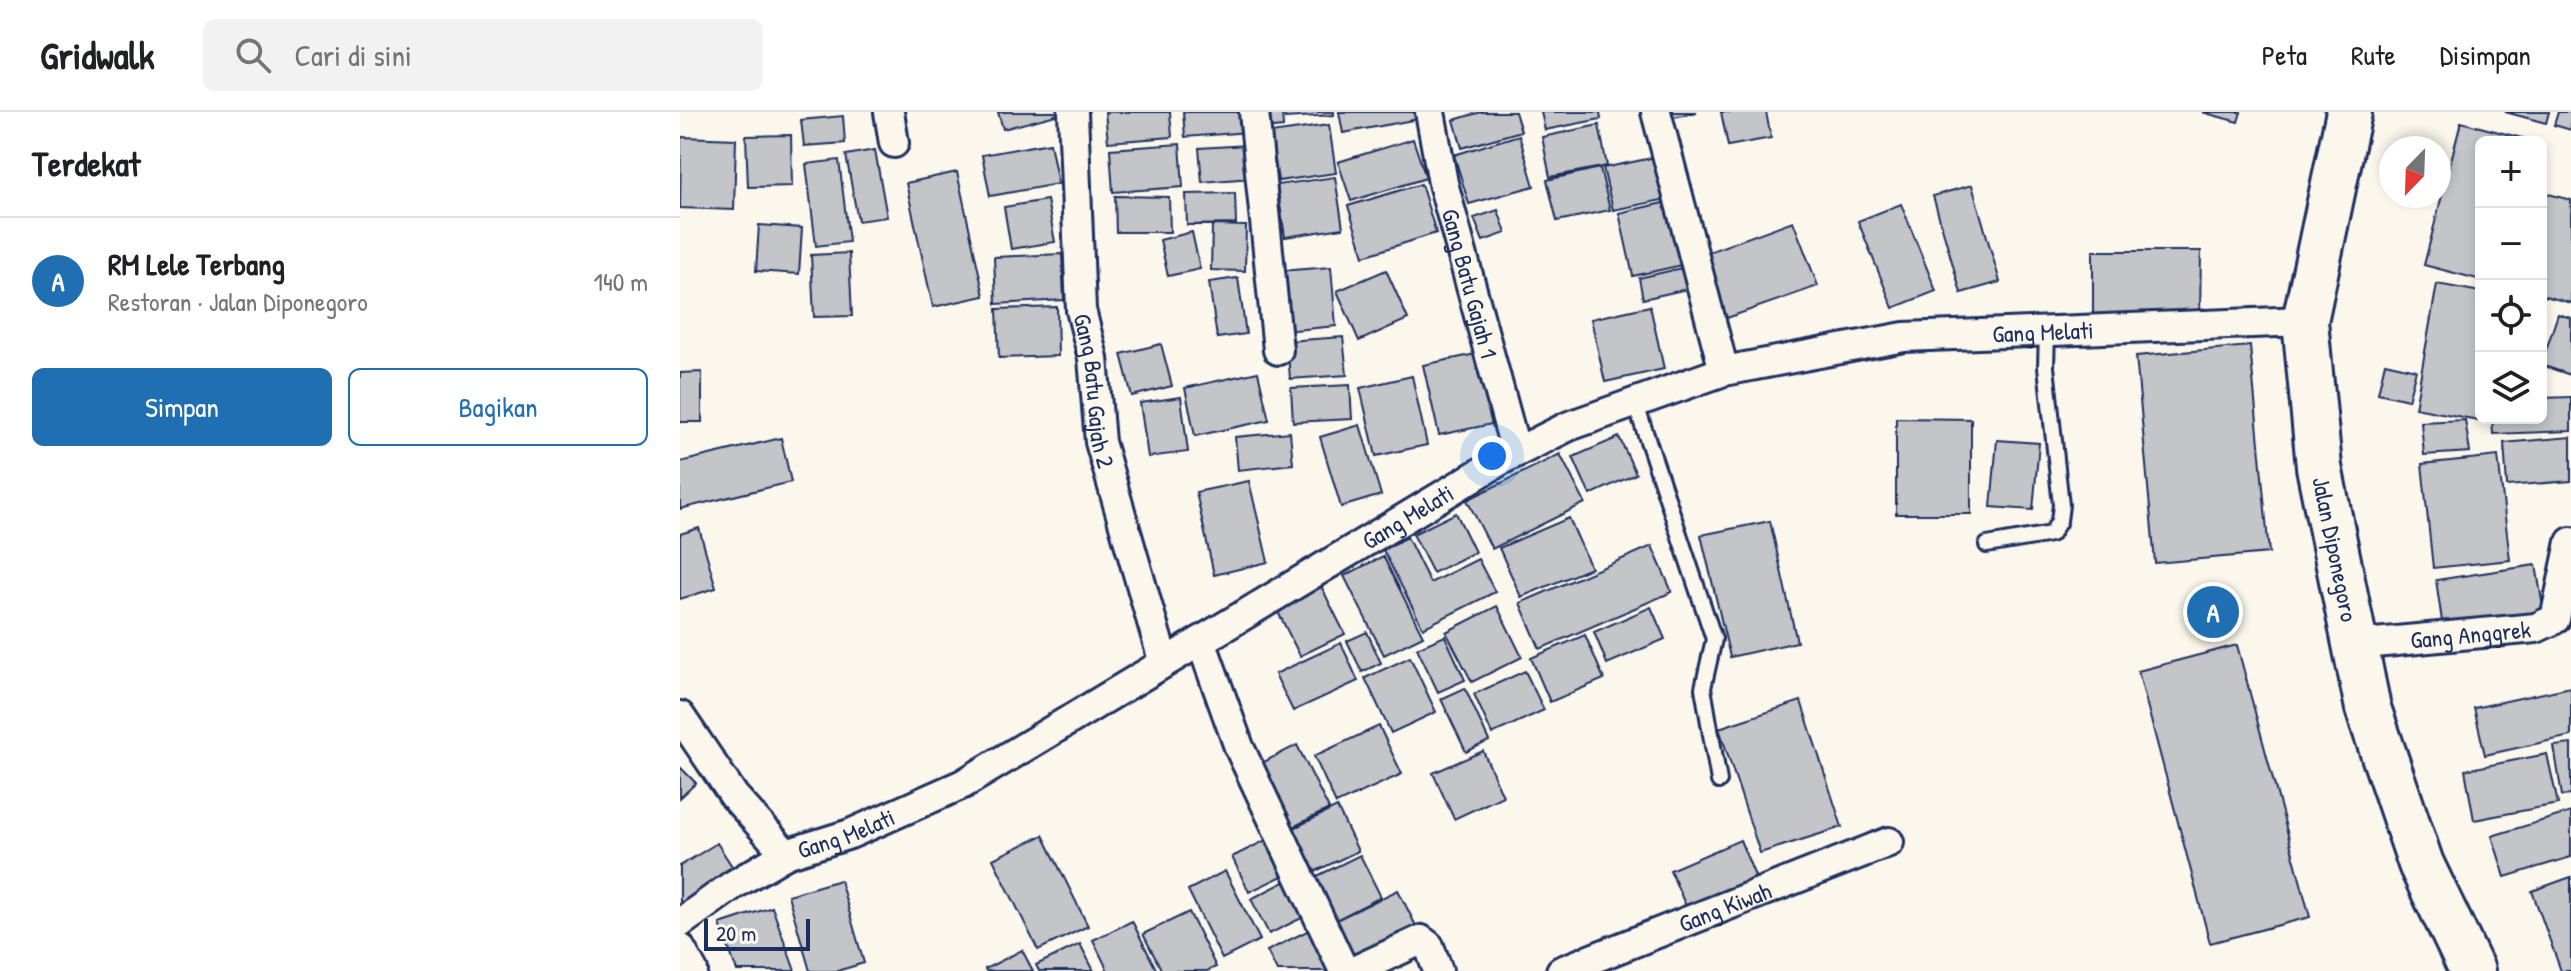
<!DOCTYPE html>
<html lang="id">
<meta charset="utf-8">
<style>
:root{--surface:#fff;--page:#f2f2f2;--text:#202124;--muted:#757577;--line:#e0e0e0;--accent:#1f6fb2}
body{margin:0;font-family:"Patrick Hand",sans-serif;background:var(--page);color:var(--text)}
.controls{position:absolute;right:24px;top:24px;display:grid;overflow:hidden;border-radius:12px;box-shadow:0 4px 12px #0003}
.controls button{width:72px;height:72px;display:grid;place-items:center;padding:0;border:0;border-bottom:2px solid var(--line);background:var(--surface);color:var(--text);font:40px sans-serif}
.compass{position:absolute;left:1699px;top:24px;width:72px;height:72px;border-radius:50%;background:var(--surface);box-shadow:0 4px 12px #0003;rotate:203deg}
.scale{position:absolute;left:24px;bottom:20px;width:106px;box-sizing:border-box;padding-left:8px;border:4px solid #1b2f5e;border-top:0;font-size:22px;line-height:28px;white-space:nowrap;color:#1b2f5e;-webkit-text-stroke:6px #fbf7ec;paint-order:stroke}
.you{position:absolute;left:812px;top:344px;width:28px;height:28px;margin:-20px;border:6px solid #fff;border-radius:50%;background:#1a73e8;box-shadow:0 0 0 12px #1a73e833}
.badge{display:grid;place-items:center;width:52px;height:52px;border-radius:50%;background:var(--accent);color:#fff;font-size:26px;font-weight:700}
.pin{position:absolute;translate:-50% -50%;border:4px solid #fff;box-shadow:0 2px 8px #0006}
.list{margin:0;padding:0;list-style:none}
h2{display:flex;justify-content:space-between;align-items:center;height:104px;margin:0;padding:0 32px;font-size:34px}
h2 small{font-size:26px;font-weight:400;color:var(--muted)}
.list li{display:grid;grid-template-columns:52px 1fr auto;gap:24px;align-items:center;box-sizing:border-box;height:128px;padding:0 32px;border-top:2px solid var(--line)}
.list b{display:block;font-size:30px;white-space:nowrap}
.list p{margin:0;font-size:26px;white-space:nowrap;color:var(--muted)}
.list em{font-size:26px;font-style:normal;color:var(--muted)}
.actions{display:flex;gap:16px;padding:24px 32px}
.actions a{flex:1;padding:18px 0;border:2px solid var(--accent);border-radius:12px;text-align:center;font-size:28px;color:var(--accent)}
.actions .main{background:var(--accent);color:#fff}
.icon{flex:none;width:44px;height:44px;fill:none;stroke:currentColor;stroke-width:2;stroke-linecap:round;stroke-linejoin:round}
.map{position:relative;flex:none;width:1891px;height:859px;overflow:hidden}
header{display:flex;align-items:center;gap:48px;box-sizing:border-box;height:112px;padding:0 40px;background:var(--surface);border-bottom:2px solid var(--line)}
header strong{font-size:38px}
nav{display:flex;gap:44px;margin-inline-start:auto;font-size:28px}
.search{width:560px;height:72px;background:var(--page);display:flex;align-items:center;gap:20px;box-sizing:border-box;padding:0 28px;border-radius:12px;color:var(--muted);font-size:30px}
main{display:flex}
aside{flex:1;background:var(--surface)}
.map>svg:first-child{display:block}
.building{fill:#c3c5c9;stroke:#1b2f5e;stroke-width:2}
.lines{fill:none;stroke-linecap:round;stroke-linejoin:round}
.service-casing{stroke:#1b2f5e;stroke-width:20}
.minor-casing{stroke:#1b2f5e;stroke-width:34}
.primary-casing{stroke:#1b2f5e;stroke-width:50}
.service{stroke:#fbf7ec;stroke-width:14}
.minor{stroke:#fbf7ec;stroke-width:28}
.primary{stroke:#fbf7ec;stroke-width:44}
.labels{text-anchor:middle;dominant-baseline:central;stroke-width:7;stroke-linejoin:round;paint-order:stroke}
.street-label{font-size:24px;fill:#1b2f5e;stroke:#fbf7ec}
</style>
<header>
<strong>Gridwalk</strong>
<div class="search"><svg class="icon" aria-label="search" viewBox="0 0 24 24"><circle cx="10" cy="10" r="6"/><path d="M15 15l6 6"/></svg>Cari di sini</div>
<nav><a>Peta</a><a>Rute</a><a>Disimpan</a></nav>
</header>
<main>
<aside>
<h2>Terdekat<small></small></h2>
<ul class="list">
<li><span class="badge">A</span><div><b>RM Lele Terbang</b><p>Restoran · Jalan Diponegoro</p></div><em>140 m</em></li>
</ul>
<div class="actions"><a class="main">Simpan</a><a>Bagikan</a></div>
</aside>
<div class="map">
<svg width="1891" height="859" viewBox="0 0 1891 859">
<rect width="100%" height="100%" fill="#fbf7ec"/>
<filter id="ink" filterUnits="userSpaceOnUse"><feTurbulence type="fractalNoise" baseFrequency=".0125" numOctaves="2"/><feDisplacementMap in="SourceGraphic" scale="16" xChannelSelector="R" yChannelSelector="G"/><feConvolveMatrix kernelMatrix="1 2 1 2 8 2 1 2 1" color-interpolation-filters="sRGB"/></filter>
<g filter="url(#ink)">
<path class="building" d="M318,0H387L323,17Z
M425,0H490L492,25L428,30Z
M503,0H566L568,20L505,25Z
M580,0H602L603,15L582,17Z
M604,0H654V3L605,6Z
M659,0H748L749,5L663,21Z
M801,0H835L841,19L782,36L774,8Z
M861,0H920L921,7L865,18Z
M988,0H1017L989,6Z
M1041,0H1086L1091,26L1048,34Z
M1522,0H1561L1558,10Z
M1825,0H1869L1866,11Z
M1878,0H1891V18L1874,13Z
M163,4L165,31L124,34L121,8Z
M1781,10L1853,29L1801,30V168L1744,153Z
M649,13L656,61L598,69L591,21Z
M919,13L927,54L870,65L862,25Z
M111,23L112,74L68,75L66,24Z
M839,23L854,74L789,92L774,43Z
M1,25L56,27L54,98L0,96Z
M733,27L746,66L671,89L658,50Z
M370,31L378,72L310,84L302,43Z
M500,32L503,75L433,80L430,37Z
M568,33L571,66L522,70L519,36Z
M195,38L207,105L178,109L166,43Z
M977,45L987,87L933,98L923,56Z
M159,48L169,130L136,134L126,52Z
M920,56L930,98L877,109L867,68Z
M277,60L304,184L253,195L226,71Z
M655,65L663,116L605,125L597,73Z
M741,72L756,121L684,144L668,94Z
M1292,73L1320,170L1281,181L1253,84Z
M1861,80L1891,88V191L1861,183Z
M555,81L556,112L507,113L506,82Z
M435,84L489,85L490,120H436Z
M367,88L375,130L331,137L324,95Z
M992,89L1006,152L953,164L939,101Z
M1221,92L1256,179L1213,196L1178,109Z
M818,98L826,121L803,129L794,106Z
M1113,109L1138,174L1047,206L1023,142Z
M79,113L122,116L119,162L76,159Z
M532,113L566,114L565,159L531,158Z
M512,120L520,157L488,164L480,128Z
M1413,139H1521L1520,204L1413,203Z
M169,141L172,204L134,205L131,143Z
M382,142L384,188L316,192L314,145Z
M651,155L656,214L605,219L599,159Z
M1002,156L1007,177L963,187L959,166Z
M706,158L728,207L679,229L657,179Z
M558,166L566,222L537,226L529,170Z
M1757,172L1801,180V289L1798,308L1735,296Z
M970,194L984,257L925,270L911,207Z
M377,195L378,244L319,246L317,197Z
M1878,202L1891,206V263L1861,253Z
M663,225L667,263L610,267L607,229Z
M481,232L492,274L452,284L441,242Z
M1570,234L1589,441L1475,451L1456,244Z
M796,242L812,312L759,323L743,253Z
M1705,251L1736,258L1728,288L1698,281Z
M22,260V310H0V261Z
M578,260L589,308L515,324L505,276Z
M732,264L747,333L696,344L680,276Z
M670,273L672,307L613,310L611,276Z
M501,285L508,340L468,345L460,291Z
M1891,285V319L1813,322L1812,306H1861V286Z
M1216,306L1291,307V402H1216Z
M1785,308L1790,340L1744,343L1741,310Z
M680,313L701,383L661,395L640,325Z
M610,320L613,352L558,358L555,325Z
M939,325L956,362L910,383L893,345Z
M1891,325V369L1827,374L1824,331Z
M101,326L111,370L0,397V350Z
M1317,328L1359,331L1353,398L1311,395Z
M880,342L905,391L812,437L787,388Z
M1818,344L1830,448L1753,456L1742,352Z
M569,369L588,450L534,463L516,380Z
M776,401L795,440L753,461L733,422Z
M889,406L911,456L841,485L819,436Z
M1090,409L1117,530L1050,545L1021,423Z
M19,416L36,476L0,487V422Z
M727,425L750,471L798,447L815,480L743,516L703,438Z
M972,434L992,480L860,537L840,491Z
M703,444L743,524L704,543L664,464Z
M1856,453L1864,501L1763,516L1756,468Z
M640,472L665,522L620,544L595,494Z
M817,494L842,545L792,570L766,520Z
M971,495L985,527L927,552L914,520Z
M687,520L701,551L682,560L667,529Z
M905,523L924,567L870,590L851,546Z
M765,524L785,568L758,580L737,536Z
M661,531L678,569L613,599L595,562Z
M1557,533L1630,805L1530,831L1458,559Z
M730,545L756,600L711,621L685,566Z
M845,559L864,598L812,622L794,582Z
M1891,575V624L1805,643L1794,596Z
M785,576L809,629L786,640L761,587Z
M1121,589L1162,715L1080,741L1039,616Z
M699,614L722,662L656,692L634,644Z
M1891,632V683L1882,684L1874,634Z
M617,633L649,697L609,717L578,653Z
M803,639L823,684L774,707L753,661Z
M1867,642L1878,692L1794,708L1785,658Z
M0,655L16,671L0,686Z
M657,695L678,739L634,760L612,717Z
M1891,700V745L1825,765L1812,724Z
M600,721L617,757L569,780L552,745Z
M363,723L408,814L358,838L313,747Z
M1060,728L1077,769L1008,799L990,758Z
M37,731L57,762L0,798V754Z
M680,743L701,785L652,810L631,767Z
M545,759L580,828L542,847L508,778Z
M616,764L634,800L589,822L571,787Z
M1891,765V859H1881L1852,779Z
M160,768L184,851L157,859H130L108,783Z
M718,778L740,822L674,855L652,810Z
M92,795L115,859H57L40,812Z
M509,800L536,855L527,859H482L463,822Z
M452,809L477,859H428L413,828Z
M639,813L659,859H597L587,839Z
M400,832L414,859H359L356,853Z
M342,838L353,859H306L305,857Z"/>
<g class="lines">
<g class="service-casing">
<path id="service" d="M956,293L1034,527L1023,576L1039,669
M1307,433L1371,422L1379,409L1381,393L1366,255L1367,220"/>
</g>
<g class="minor-casing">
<g id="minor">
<path d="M209,0L214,31"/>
<path id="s1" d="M393,0L401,198L413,246L420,330L483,548"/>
<path d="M574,0L598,238"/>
<path id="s2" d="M750,0L763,71L836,340"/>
<path d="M976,0L1044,259"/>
<path d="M521,529L559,635L664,859"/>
<path id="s3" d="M1673,533L1856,516L1875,507L1891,430"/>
<path d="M0,604L54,684L106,742"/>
<path id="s4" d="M0,811L53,773L106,742L170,722L283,672L823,347L889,314L1044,259L1224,225L1625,209"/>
<path d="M0,836L13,859"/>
<path d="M674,859L741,828L749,834L758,859"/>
<path id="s5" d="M881,859L1209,730"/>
</g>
</g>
<g class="primary-casing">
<g id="primary">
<path id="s6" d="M1669,0L1625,209L1639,355L1688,596L1741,752L1792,859"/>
</g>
</g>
<use href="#service" class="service"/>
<use href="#minor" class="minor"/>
<use href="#primary" class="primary"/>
</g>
</g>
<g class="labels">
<g class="street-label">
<text stroke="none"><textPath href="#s2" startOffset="176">Gang Batu Gajah 1</textPath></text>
<text stroke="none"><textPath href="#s4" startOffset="1508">Gang Melati</textPath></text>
<text stroke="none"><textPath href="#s1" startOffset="280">Gang Batu Gajah 2</textPath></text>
<text stroke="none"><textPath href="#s4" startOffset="836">Gang Melati</textPath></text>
<text stroke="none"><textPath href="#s6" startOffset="444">Jalan Diponegoro</textPath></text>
<text stroke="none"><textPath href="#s3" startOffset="118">Gang Anggrek</textPath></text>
<text stroke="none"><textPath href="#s4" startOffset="190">Gang Melati</textPath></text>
<text stroke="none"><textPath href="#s5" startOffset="176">Gang Kiwah</textPath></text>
</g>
</g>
</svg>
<div class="controls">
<button>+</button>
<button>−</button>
<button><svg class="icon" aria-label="locate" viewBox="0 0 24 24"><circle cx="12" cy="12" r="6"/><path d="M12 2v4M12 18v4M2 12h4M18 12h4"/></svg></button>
<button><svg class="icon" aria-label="layers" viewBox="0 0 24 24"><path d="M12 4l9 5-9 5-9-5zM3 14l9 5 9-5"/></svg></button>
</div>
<svg class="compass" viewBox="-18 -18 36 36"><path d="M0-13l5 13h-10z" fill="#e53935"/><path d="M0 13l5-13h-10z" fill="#757577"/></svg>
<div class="scale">20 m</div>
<div class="you"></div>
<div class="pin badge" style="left:1533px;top:500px">A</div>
</div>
</main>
